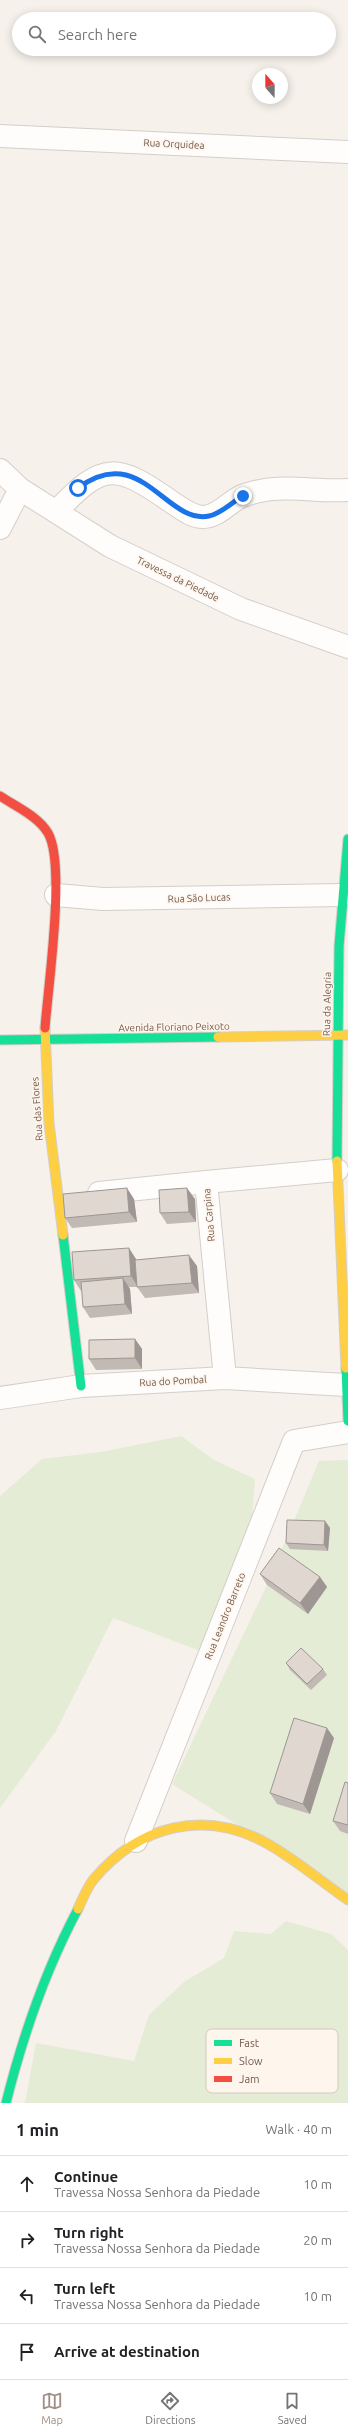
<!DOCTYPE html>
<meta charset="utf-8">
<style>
:root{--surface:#fff;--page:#f6f6f6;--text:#202124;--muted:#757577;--line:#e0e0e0;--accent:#a18e84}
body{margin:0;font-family:Ubuntu,sans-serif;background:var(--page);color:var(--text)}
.compass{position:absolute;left:252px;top:68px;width:36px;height:36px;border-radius:50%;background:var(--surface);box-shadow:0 2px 10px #0003;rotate:339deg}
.stop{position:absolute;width:12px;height:12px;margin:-9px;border:3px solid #1a73e8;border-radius:50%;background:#fff}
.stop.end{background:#1a73e8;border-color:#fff;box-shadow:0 1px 4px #0008}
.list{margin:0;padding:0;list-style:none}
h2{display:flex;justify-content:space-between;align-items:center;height:52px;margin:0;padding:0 16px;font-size:17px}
h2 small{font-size:13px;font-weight:400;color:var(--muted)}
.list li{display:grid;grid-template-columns:26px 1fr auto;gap:12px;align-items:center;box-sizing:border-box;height:56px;padding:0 16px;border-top:1px solid var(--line)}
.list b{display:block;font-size:15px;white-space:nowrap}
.list p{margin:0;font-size:13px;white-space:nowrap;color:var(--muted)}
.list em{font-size:13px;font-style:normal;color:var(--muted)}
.icon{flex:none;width:22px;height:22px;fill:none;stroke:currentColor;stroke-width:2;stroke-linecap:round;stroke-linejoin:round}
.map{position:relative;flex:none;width:348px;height:2103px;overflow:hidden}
.search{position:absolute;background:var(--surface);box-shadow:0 2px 10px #0003;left:12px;right:12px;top:12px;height:44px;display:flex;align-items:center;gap:10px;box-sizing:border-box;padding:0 14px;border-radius:22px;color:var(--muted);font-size:15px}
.sheet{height:276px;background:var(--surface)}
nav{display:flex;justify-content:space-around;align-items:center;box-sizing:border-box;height:56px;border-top:1px solid var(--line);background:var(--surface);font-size:11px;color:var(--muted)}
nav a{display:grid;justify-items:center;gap:2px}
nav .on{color:var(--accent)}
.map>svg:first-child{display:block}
.green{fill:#e4ecd6}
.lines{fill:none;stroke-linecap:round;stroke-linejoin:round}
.street-casing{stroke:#d5cec9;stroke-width:24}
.fast-casing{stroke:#d6cec8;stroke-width:11}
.slow-casing{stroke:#d6cec8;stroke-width:11}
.jam-casing{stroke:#d6cec8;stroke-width:11}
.street{stroke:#fefdfc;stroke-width:22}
.fast{stroke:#16e098;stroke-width:9}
.slow{stroke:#ffcf43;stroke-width:9}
.jam{stroke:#f24e42;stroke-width:9}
.wall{fill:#c1b9b3}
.shaded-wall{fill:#9d9692}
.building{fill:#e0d7d0;stroke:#9d9692}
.route{stroke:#1a73e8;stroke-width:5}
.labels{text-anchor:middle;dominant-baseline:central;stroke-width:3;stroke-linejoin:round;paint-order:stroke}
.street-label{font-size:10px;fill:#73584c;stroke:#fef6ed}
.key{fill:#fef6ed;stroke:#d4c7bd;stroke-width:1}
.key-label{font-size:11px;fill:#73584c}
</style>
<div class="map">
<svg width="348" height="2103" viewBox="0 0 348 2103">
<rect width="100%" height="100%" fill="#f6f1eb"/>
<path class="green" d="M181,1436L214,1460L255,1479L247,1579L203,1652L113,1618L56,1731L0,1808V1496L42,1459L101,1452Z
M348,1460V1894L172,1784L267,1585L319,1461Z
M286,1921L331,1934L348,1950V2103H25L36,2043L134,2061L149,2015L184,1982L224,1958L234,1931L271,1934Z"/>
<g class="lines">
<g class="street-casing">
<path id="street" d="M0,136L348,152
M0,470L20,489L110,546L241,609L348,647
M56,512C104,460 117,464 173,503C182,509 192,517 203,517C218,517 229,502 242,496C248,494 254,492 260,491C288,485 319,492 348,490
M0,528L20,489
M56,895L103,899L342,895
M99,1193L206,1182
M225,1378L206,1182L337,1170
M0,1398L81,1386L225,1378L346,1385
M136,1841L294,1441L348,1432"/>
</g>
<g class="fast-casing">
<path id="fast" d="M0,1040L218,1037
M337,1161L339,946L348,839
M63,1235L81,1386
M346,1368L348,1421
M6,2103C23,2035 45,1971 78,1909"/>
</g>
<g class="slow-casing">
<path id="slow" d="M45,1028L49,1123L63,1235
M218,1037L348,1035
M337,1161L346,1368
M78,1909C82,1900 87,1888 93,1880C139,1825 205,1808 268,1844C296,1860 322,1882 348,1900"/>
</g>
<g class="jam-casing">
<path id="jam" d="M0,796C15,806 38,816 48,833C66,864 48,987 45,1028"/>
</g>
<use href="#street" class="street"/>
<use href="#fast" class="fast"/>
<use href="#slow" class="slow"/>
<use href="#jam" class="jam"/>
</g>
<path class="wall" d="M134,1199L137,1222L72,1228L65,1218Z
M195,1199L196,1222L167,1224L160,1213Z
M136,1259V1260L197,1266L199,1293L145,1298L137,1287H129L130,1289L132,1314L90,1318L83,1307L82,1291H81L74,1280Z
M135,1339L142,1349V1369L96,1370L89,1359Z
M325,1521L330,1528L328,1551L290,1549L286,1543Z
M260,1574L320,1577L327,1587L308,1614L267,1585Z
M286,1663L323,1669L327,1675L311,1690L290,1670Z
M334,1738L310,1814L277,1804L270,1793Z
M348,1783V1834L340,1831L333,1821Z"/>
<path class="shaded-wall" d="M127,1188L134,1199L137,1222L129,1212Z
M187,1188L195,1199L196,1222L189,1212Z
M129,1248L136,1259L138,1287L131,1276Z
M189,1255L197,1266L199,1293L192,1283Z
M123,1278L130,1289L132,1314L125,1304Z
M135,1339L142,1349V1369L135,1358Z
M325,1521L330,1528L328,1551L324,1545Z
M320,1577L327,1587L308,1614L300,1603Z
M327,1728L334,1738L310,1814L303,1804Z"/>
<path class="building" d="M127,1188L129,1212L65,1218L63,1194Z
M187,1188L189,1212L160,1213L159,1190Z
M129,1248L131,1276L74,1280L72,1252Z
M189,1255L192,1283L137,1287L135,1260Z
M123,1278L125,1304L83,1307L81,1282Z
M135,1339V1358L89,1359V1340Z
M287,1520L325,1521L324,1545L286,1543Z
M279,1548L320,1577L300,1603L260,1574Z
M301,1648L323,1669L307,1684L286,1663Z
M294,1718L327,1728L303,1804L270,1793Z
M345,1782L348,1783V1825L333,1821Z"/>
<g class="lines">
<path class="route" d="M78,488C141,441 166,525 209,516C221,514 233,501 243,496"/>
</g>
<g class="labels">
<g class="street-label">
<text transform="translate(174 144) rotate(3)">Rua Orquidea</text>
<text transform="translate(178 579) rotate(26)">Travessa da Piedade</text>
<text transform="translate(199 898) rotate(-2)">Rua São Lucas</text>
<text transform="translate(327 1004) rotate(-89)">Rua da Alegria</text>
<text transform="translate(174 1027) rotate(-1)">Avenida Floriano Peixoto</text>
<text transform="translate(37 1109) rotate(-94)">Rua das Flores</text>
<text transform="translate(209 1215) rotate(-95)">Rua Carpina</text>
<text transform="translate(173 1381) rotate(-3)">Rua do Pombal</text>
<text transform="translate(225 1616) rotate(-68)">Rua Leandro Barreto</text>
</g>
</g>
<rect x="206" y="2029" width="132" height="64" rx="6" class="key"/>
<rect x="214" y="2040" width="18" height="6" fill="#16e098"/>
<rect x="214" y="2058" width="18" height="6" fill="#ffcf43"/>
<rect x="214" y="2076" width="18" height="6" fill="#f24e42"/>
<g class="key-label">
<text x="239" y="2047">Fast</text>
<text x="239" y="2065">Slow</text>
<text x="239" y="2083">Jam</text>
</g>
</svg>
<svg class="compass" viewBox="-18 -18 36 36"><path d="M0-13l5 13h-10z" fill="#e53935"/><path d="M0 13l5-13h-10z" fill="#757577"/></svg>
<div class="stop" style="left:78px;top:488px"></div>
<div class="stop end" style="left:243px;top:496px"></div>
<div class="search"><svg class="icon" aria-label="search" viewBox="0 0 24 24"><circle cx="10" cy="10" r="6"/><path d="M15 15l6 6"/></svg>Search here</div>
</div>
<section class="sheet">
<h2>1 min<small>Walk · 40 m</small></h2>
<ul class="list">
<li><svg class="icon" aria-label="ahead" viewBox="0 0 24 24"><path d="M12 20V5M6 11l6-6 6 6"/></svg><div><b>Continue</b><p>Travessa Nossa Senhora da Piedade</p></div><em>10 m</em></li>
<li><svg class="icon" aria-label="right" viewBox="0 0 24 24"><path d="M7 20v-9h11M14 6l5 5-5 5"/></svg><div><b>Turn right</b><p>Travessa Nossa Senhora da Piedade</p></div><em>20 m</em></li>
<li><svg class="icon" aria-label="left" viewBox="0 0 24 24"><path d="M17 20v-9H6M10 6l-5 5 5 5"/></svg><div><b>Turn left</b><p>Travessa Nossa Senhora da Piedade</p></div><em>10 m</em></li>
<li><svg class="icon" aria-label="arrive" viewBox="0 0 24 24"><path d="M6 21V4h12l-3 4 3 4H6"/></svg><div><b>Arrive at destination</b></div></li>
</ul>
</section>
<nav>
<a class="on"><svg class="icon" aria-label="map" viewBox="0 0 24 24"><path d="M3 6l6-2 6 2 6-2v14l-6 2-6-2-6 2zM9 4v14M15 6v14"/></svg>Map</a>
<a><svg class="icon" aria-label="directions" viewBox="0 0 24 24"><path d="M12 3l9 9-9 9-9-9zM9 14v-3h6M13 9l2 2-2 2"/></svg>Directions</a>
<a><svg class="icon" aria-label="saved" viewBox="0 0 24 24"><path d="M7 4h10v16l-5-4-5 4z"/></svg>Saved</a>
</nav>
